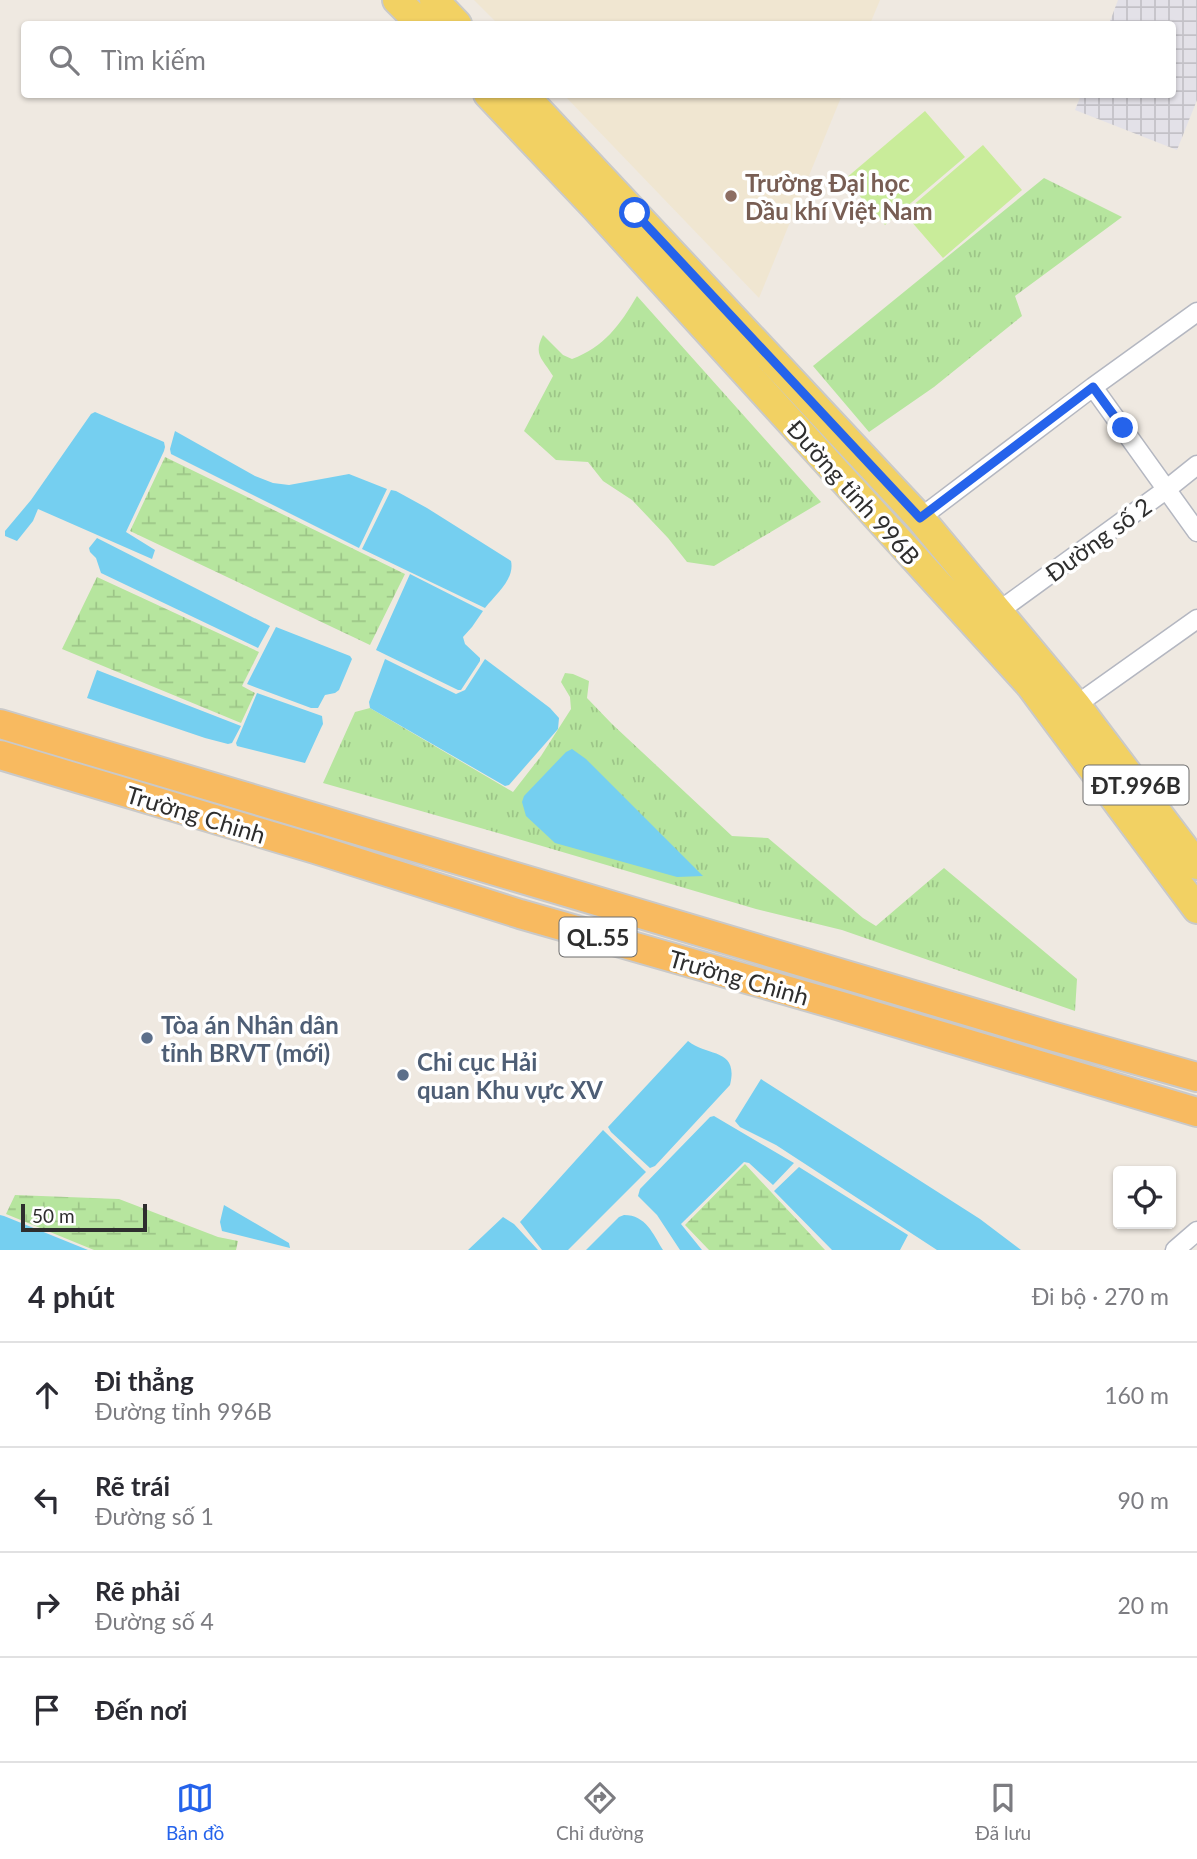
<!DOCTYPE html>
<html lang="vi">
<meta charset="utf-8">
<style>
:root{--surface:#fff;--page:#f7f7f7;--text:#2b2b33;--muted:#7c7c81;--line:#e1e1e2;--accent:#2563eb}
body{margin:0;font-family:Lato,sans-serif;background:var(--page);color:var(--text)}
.controls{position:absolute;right:21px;bottom:21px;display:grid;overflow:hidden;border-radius:7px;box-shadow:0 2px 5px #0004}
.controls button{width:63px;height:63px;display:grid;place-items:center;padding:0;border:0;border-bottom:2px solid var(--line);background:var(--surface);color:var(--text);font:35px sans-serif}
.scale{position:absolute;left:21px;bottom:18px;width:126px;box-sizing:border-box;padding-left:7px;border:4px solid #2e2e2e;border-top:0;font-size:19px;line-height:24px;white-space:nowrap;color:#2e2e2e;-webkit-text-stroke:5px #fff;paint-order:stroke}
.stop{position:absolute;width:21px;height:21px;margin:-16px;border:5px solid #2563eb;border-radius:50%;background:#fff}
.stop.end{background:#2563eb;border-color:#fff;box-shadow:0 2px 7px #0008}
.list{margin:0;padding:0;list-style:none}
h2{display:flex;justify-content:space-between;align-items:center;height:91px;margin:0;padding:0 28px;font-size:30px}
h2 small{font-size:23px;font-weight:400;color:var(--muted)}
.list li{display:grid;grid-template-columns:46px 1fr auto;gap:21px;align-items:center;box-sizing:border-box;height:105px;padding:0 28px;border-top:2px solid var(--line)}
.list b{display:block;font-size:26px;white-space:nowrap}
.list p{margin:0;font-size:23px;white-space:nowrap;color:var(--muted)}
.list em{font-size:23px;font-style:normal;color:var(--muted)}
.icon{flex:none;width:38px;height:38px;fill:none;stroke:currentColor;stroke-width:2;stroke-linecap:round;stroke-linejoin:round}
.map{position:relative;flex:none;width:1197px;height:1250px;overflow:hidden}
.search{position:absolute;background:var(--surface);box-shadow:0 2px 5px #0004;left:21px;right:21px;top:21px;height:77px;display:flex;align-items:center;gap:18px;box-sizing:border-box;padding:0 24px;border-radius:7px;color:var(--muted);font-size:26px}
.sheet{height:511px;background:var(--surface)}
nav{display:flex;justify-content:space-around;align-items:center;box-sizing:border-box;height:98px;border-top:2px solid var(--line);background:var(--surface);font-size:19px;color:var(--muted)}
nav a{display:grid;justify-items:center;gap:4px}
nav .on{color:var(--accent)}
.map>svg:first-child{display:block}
.industrial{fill:url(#industrial-grid)}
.education{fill:#f0e6d1}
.grass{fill:url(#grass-tufts)}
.wetland{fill:url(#wetland-marsh)}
.pitch{fill:#c9ec9a}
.water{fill:#75cff0}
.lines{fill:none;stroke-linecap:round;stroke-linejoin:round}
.minor-casing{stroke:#b4b7c1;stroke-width:21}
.primary-casing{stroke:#c9c9c9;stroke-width:32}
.trunk-casing{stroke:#c9c9c9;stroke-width:32}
.minor{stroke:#fff;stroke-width:18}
.primary{stroke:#f2d163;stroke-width:28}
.trunk{stroke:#f8ba60;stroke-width:28}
.route{stroke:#2563eb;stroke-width:9}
.education-dot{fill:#8d6e63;stroke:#fff;stroke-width:2.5}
.service-dot{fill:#5c6f8a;stroke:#fff;stroke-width:2.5}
.labels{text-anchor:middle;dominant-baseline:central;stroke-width:7;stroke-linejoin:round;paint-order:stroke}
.shield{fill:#fff;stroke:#6d6d6d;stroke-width:2}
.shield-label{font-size:23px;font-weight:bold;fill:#2e2e2e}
.education-label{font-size:24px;font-weight:bold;fill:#785e54;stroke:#fff;text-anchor:start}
.street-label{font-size:24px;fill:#2e2e2e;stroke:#fff}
.service-label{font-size:24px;font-weight:bold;fill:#4e5e75;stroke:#fff;text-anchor:start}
</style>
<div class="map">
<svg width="1197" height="1250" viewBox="0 0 1197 1250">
<defs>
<pattern id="industrial-grid" width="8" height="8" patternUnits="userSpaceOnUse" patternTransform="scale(1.75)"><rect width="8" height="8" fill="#e3e1e8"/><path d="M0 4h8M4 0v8" fill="none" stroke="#c3c1c7"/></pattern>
<pattern id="grass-tufts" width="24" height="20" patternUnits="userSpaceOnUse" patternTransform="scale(1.75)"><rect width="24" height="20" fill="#b6e59e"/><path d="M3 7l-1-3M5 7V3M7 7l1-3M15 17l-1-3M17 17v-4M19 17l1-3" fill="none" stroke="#9dc588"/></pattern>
<pattern id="wetland-marsh" width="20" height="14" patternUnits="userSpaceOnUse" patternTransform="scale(1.75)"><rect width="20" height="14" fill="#b6e59e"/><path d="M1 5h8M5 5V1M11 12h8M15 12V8" fill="none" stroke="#9dc588"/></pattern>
</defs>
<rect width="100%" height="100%" fill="#efe9e1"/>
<path class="industrial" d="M1118,0H1197V100L1177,150L1075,110L1081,95L1172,94V24H1109Z"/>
<path class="education" d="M474,0H880L870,24H498Z
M564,95H842L759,298Z"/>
<path class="grass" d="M1044,178L1122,217L1015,296L1022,316L934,387L869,432L813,366Z
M637,296L821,502L714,566L687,562L668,538L632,500L603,481L588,462L556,460L524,431L553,376C542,358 533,355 543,335L563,355L572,359C604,347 620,325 637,296Z
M565,673L573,674L589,681L587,698L612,724L732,836L768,838L863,918L876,926L944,868L1077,979L1075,1011L842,930L756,909L491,831L323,783L355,712L370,708L513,792L541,756L571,709L570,697L561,682Z"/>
<path class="wetland" d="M165,457L405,574L370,645L130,531Z
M97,577L259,652L242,686L255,693L241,723L62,649Z
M745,1164L825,1250H709L685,1225Z
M15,1195L119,1199L218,1237L238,1241L236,1250H94L6,1214Z"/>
<path class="pitch" d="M925,111L965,157L885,225L845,179Z
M983,145L1022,190L943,258L904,213Z"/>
<path class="water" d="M95,412L164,442L165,447L164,451L126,532L155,550L152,559L38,509L33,521L17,541L5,536V531L31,500L91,414Z
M175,431L255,476L273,483L289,485L349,474L387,489L359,548L171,454L170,449Z
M391,490L396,491L427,508L511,561C515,579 496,594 485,608L362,549Z
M97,538L270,626L258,648L101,573L96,558L90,552L89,548Z
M410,574L483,611L472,627L463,637L465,644L480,658V661L461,690H458L376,650Z
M276,627L350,656L352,659L339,690L335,693L325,695L318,708H311L247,684Z
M385,659L456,694L465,690L485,659L550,708L559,718L558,729L509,785L505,786L370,708L369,702Z
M97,670L241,726L232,743L228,744L205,738L87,698Z
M257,693L322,716L323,724L321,728L305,763L237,746L236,743Z
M572,749L586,759L703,876L677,877L555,843L526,816L522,802L524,796L566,752Z
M688,1041C708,1057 739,1048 730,1085L655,1166L650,1168L611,1132L608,1127Z
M761,1079L980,1219L1021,1250H937L776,1145L740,1127L735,1121Z
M714,1116L794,1163L773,1185L749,1163L744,1162L681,1224L702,1250H680L657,1215L638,1196L640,1189L710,1117Z
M603,1130L646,1172L568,1250H542L520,1222Z
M799,1167L908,1235L900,1250H832L774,1191Z
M224,1205L289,1243L290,1248L222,1231L220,1222Z
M0,1215L4,1216L88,1250H0Z
M624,1215C646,1215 653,1234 663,1250H586L619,1217Z
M503,1217L514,1224L538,1250H468Z"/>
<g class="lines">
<g class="minor-casing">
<path id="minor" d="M1093,387L1197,532
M920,518L1093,387L1197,312
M999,611L1167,489L1197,465
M1076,705L1197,619
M1175,1250L1197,1231"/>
</g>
<g class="primary-casing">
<path id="primary" d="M397,0L421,24
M434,0L457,24
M488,94L595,207L1030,685L1197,909
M523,94L920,518L1076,705L1197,865"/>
</g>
<g class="trunk-casing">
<path id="trunk" d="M0,724L1055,1037L1197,1077
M0,755L315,849L520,914L841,1006L1197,1112"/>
</g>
<use href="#minor" class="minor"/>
<use href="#primary" class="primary"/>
<use href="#trunk" class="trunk"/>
</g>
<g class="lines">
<path class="route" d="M635,213L920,518L1093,387L1123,428"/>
</g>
<circle class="education-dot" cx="731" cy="196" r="7"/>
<g class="service-dot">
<circle cx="147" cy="1038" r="7"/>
<circle cx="403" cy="1075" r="7"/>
</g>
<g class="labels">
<g class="shield">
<rect x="1083.5" y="765.5" width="105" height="39" rx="5"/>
<rect x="559.5" y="917.5" width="77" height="39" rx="5"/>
</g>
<g class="shield-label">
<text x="1136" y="785">ĐT.996B</text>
<text x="598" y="937">QL.55</text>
</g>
<g class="education-label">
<text x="745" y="182">Trường Đại học<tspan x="745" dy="28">Dầu khí Việt Nam</tspan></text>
</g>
<g class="street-label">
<text transform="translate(854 492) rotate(48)">Đường tỉnh 996B</text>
<text transform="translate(1098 539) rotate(-36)">Đường số 2</text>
<text transform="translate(196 814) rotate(17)">Trường Chinh</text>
<text transform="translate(739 977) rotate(16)">Trường Chinh</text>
</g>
<g class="service-label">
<text x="161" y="1024">Tòa án Nhân dân<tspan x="161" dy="28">tỉnh BRVT (mới)</tspan></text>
<text x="417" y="1061">Chi cục Hải<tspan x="417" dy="28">quan Khu vực XV</tspan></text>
</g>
</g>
</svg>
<div class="controls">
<button><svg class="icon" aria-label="locate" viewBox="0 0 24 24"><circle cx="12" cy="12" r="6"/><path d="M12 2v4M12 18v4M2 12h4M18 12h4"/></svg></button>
</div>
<div class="scale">50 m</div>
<div class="stop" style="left:635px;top:213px"></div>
<div class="stop end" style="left:1123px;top:428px"></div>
<div class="search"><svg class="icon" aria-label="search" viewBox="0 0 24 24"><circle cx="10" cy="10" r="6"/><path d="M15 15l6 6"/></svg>Tìm kiếm</div>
</div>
<section class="sheet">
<h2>4 phút<small>Đi bộ · 270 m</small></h2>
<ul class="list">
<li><svg class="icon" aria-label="ahead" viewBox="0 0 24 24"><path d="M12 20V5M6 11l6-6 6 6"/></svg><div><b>Đi thẳng</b><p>Đường tỉnh 996B</p></div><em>160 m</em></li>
<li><svg class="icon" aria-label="left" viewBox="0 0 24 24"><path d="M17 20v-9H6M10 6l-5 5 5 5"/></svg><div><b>Rẽ trái</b><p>Đường số 1</p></div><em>90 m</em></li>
<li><svg class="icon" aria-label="right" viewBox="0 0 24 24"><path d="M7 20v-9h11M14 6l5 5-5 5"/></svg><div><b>Rẽ phải</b><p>Đường số 4</p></div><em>20 m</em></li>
<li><svg class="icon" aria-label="arrive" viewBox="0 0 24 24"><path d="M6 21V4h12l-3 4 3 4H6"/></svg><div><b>Đến nơi</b></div></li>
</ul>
</section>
<nav>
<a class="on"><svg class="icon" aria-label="map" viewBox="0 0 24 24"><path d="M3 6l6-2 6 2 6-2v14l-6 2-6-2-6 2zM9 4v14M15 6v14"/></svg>Bản đồ</a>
<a><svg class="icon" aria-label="directions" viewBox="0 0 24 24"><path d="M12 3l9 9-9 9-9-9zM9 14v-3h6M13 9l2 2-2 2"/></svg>Chỉ đường</a>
<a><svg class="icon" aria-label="saved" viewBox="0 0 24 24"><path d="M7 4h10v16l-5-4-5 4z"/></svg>Đã lưu</a>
</nav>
